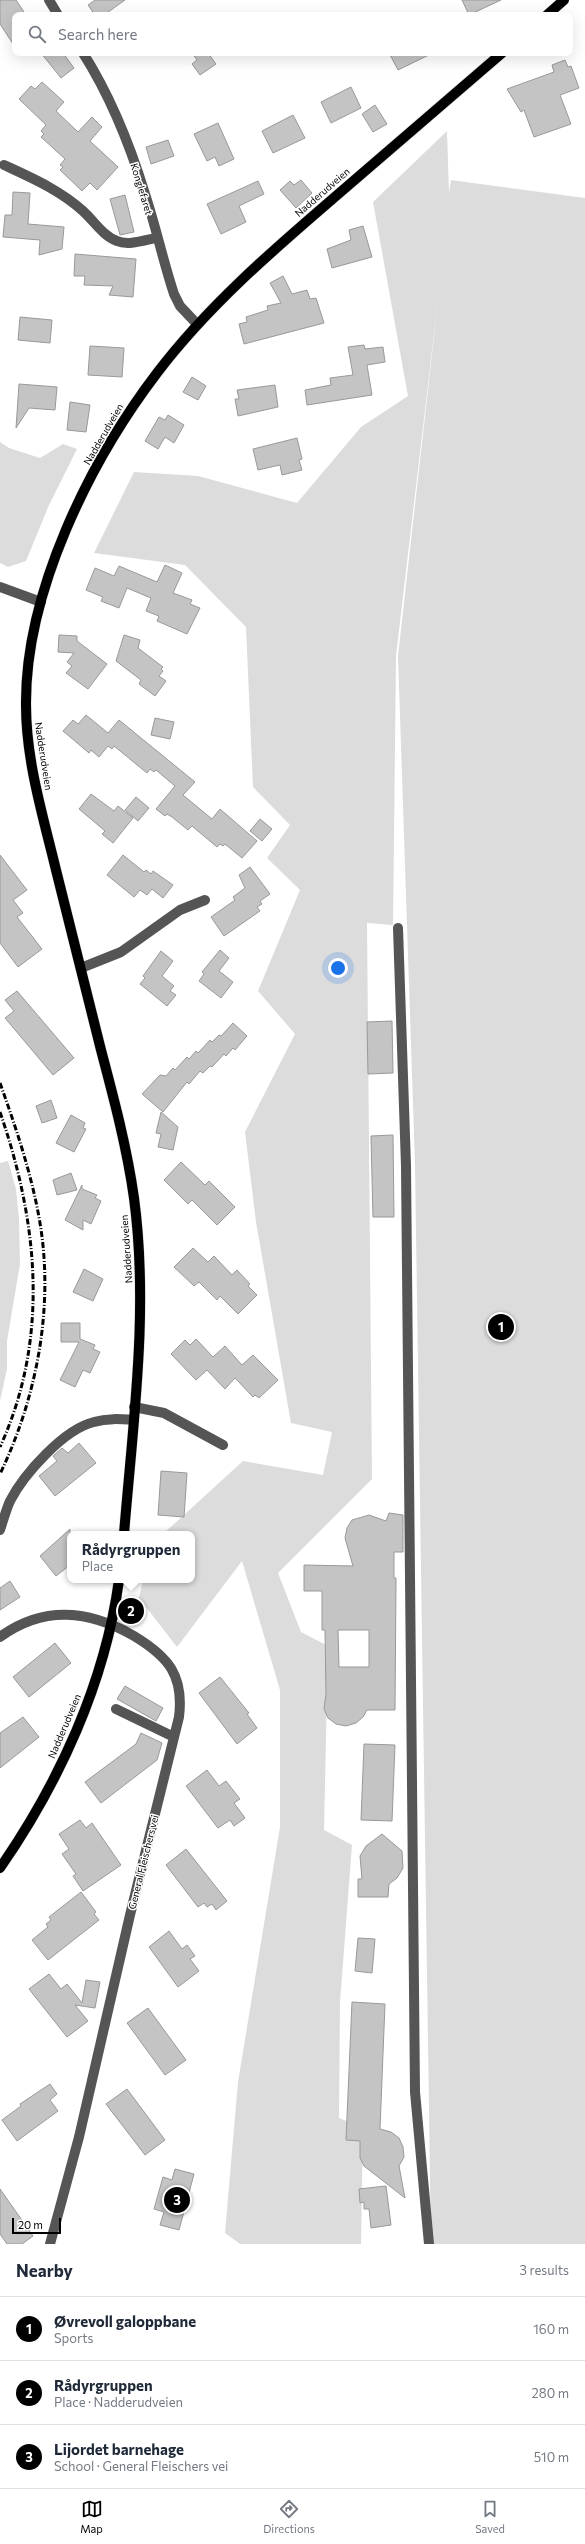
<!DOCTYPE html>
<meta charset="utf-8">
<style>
:root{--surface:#fff;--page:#f2f2f3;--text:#1f2937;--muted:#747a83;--line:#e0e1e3;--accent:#000}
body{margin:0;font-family:Commissioner,sans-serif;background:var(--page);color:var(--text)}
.scale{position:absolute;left:12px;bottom:10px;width:49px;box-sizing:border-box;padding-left:4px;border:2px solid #000;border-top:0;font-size:11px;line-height:14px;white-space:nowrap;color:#000;-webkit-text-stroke:3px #fff;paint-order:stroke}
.you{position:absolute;left:338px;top:968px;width:14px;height:14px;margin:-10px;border:3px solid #fff;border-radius:50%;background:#1a73e8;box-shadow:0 0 0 6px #1a73e833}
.badge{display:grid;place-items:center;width:26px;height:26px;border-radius:50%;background:var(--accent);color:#fff;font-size:13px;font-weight:700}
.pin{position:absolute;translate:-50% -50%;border:2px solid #fff;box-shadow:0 1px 4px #0006}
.popup{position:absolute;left:67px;top:1531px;width:128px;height:52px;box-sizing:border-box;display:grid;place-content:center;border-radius:8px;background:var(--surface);filter:drop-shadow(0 1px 3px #0005);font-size:13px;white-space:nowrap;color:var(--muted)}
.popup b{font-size:15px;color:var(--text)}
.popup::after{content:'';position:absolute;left:50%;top:100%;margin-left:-8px;border:8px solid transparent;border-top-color:var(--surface)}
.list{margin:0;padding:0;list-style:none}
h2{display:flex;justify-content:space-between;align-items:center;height:52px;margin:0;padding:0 16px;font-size:17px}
h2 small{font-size:13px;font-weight:400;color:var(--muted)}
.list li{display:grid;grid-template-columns:26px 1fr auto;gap:12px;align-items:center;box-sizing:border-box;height:64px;padding:0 16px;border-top:1px solid var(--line)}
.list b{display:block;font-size:15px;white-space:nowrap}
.list p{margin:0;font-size:13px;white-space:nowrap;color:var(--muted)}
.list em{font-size:13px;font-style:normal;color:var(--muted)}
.icon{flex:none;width:22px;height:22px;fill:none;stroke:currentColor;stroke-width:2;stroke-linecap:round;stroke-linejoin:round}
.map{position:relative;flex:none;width:585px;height:2244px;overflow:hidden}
.search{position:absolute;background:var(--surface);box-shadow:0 4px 16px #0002;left:12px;right:12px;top:12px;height:44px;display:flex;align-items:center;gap:10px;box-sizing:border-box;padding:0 14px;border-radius:8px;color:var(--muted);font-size:15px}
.sheet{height:244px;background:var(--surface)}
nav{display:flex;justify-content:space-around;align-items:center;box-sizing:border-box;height:56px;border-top:1px solid var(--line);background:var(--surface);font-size:11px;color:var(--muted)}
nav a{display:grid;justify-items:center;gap:2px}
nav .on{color:var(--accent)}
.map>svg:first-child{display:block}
.green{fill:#dcdcdc}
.building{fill:#c4c4c4;stroke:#999;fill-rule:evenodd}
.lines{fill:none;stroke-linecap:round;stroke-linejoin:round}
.major-casing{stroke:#dbdbdb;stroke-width:11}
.minor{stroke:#555;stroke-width:10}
.major{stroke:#000;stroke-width:10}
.rail{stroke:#000;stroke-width:3;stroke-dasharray:6 2 1 2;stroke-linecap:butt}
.labels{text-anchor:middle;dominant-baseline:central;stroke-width:3;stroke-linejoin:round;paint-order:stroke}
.street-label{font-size:10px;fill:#000;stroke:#fff}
</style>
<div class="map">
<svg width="585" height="2244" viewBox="0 0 585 2244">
<rect width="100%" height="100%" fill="#fff"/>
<path class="green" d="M447,131L449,193L451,180L585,198V2244H431L415,1164L398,656L440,283L396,656L393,925L367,923L372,1479L278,1573L301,1632L328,1646L324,1830L352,1845L340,2002L339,2118L363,2128L361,2244H240L225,2233L238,2082L280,1827V1690L242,1561L177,1647L139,1598L143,1580H192V1534H163L243,1461L323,1475L332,1432L291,1423L256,1222L245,1132L295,1034L258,991L300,890L267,858L290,825L253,787L246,627L185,565L94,553L134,472L198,476L297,503L361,427L408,396L373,202Z
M0,442L9,448L40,458L63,444L77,449L49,505L26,561L8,567L0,563Z
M8,1161L16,1189L19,1219L20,1264L7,1341V1369L0,1401V1163Z"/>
<path class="building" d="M0,0H16L26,15H15V47L0,24Z
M95,0H125L104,15H95L88,5Z
M462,0H501L469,15Z
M41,53H63L74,68L61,78Z
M192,53H208L216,64L200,75L192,64L197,60Z
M389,53H433L398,70Z
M565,60L568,67L571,66L579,88L560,95L571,124L534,137L524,110L521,112L507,89L554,72L552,65Z
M42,82L64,102L56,111L78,132L92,117L102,127L90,141L118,167L97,190L90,183L82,191L60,170L63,167L60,165L65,159L41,137L44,134L41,131L46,125L19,99L31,86L35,89Z
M351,87L361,108L331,123L321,102Z
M375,105L387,124L373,132L362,114Z
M293,115L305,138L273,153L262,131Z
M218,123L234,159L219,166L215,157L207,161L194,134Z
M168,140L174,156L151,164L146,147Z
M301,180L312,193L296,208L280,190L290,181L294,185Z
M258,181L264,194L239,206L246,222L221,234L207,204Z
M13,192L30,193L28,224L64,227L62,249L39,255L40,240L3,237L5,215H12Z
M125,195L134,232L120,235L110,199Z
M363,226L372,257L332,268L327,249L351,240L349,230Z
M75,254L136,259L133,297L109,295L113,286L84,285L85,276H74Z
M283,276L292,294L307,290L310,299L316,298L324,323L244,344L239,324L247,322L246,317L268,310L267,306L281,303L270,283Z
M20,317L52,320L50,343L18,340Z
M364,345L365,349L383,347L385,362L367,365L372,395L307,405L305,390L331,385L330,378L353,375L348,347Z
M90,346L124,348L122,377L88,375Z
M192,377L206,386L198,400L183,392Z
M19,384L57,387L55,410L29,408L16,428Z
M275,385L278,407L238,416L235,399H239L237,390Z
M70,402L90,405L86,432L67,430Z
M168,415L184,425L174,443L165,437L158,449L145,441L159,417L165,420Z
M297,438L302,459L299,460L302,470L282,475L280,465L258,470L253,449Z
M165,565L182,573L173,593L192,600L190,604L200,608L187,634L157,621L159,616L146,611L151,598L127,588L119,608L101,601L103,597L86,590L95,568L114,576L119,566L157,582Z
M59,635L77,636V641L107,664L88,689L66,673L72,666L67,662L74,653L58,652Z
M124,635L140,640L138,648L163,667L161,669L163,671L159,676L166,681L155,696L139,684L141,680L116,661Z
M86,715L108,733L119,720L195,782L183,795L212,819L220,809L257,841L242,858L225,844L223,846L220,844L217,847L192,826L188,830L172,817L167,814L165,816L156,809L175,786L156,770L154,772L150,769L147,773L114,746L112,749L108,746L99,757L91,750L89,753L63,731L73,720L78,724Z
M155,718L174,722L170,739L151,735Z
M91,794L114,811L118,806L133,818L113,843L102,834L105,831L79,809Z
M136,797L149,808L138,821L125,810Z
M260,819L272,829L262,841L250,831Z
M0,855L27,890L13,900L23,913L17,917L42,949L18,967L0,943Z
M123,855L144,872L146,870L151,874L153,871L173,885L163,898L152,889L147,895L140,890L134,897L107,875Z
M250,867L270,894L260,901L262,904L257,907L260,911L224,936L211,917L235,900L233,897L245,888L239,875Z
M220,950L229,958L219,971L233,982L221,998L199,981L204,974L202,972Z
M161,951L173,961L162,976L174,986L170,991L176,995L167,1006L140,984L145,978L143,976Z
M17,991L74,1058L53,1075L5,1018L14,1011L5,1000Z
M392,1021L393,1073L368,1074L367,1022Z
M233,1023L247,1036L235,1050L233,1048L226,1056L224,1054L212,1067L210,1066L203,1073L200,1071L189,1084L187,1082L163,1112L142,1094L160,1075L166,1076L173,1068L175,1070L187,1057L189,1059L196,1051L198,1053L210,1040L212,1042L219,1035L221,1036Z
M51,1100L57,1118L42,1123L36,1106Z
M161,1112L178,1127L173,1150L158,1147L161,1134L156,1133Z
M71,1115L85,1123L83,1128L86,1129L74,1152L56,1143Z
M393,1135L394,1217H373L371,1136Z
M181,1162L205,1185L209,1181L235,1207L217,1225L192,1200L188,1204L164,1180Z
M71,1173L77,1190L57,1195L53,1180Z
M82,1185V1189L97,1195L95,1198L101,1201L91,1224L83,1220V1230L65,1220Z
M193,1248L208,1262L214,1256L232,1275L237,1270L250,1284L248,1286L257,1295L238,1314L220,1296L217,1300L199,1282L194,1286L174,1267Z
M84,1269L103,1279L93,1301L73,1292Z
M61,1323H80V1339L95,1345L93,1349L100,1352L90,1373L83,1370L75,1387L60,1380L79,1342H61Z
M196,1339L213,1357L225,1346L242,1365L253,1355L278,1380L259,1398L255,1395L253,1397L235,1378L225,1389L207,1370L196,1380L171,1354L185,1340L190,1345Z
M79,1443L96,1463L55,1496L39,1476L57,1461L53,1456L62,1448L68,1453Z
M161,1471L187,1473L184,1517L158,1515Z
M389,1513L403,1515V1552H394V1578H396L395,1710H367L363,1717L356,1723L346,1726L336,1724L328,1718L324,1709L326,1694L325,1630H322V1591H304V1565L353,1566L345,1538L347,1528L352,1520L369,1515L386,1521ZM338,1630H369V1667H339Z
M70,1529V1565L56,1576L40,1556Z
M10,1581L20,1597L0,1610V1588Z
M55,1643L71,1663L29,1697L13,1677Z
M220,1677L249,1713L247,1714L257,1728L237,1744L199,1693Z
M125,1686L163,1708L156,1721L117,1699Z
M23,1717L39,1737L0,1768V1733Z
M141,1733L162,1743L157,1760L101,1803L85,1782L136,1744Z
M364,1744L395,1745L392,1821L361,1820Z
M207,1770L219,1786L226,1781L240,1799L234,1803L245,1818L234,1826L230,1820L218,1828L186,1786Z
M80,1820L86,1828L92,1823L121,1865L83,1891L73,1876L76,1874L62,1854L69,1849L59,1834Z
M382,1834L402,1851L403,1868L397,1878L389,1884L388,1897H358V1879H362L360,1856L366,1846Z
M186,1849L227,1901L216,1910L212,1904L207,1907L204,1903L198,1907L166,1865Z
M81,1892L96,1912L94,1914L99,1920L48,1960L32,1940L48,1927L46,1924L51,1920L49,1917Z
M169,1931L182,1949L187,1945L195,1956L190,1959L199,1971L178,1987L149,1947Z
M358,1938L375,1939L372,1973L355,1971Z
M49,1974L61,1989L67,1984L82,2003L86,1980L100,1982L95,2008L75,2005L88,2021L67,2037L29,1989Z
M352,2002L385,2004L380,2129L391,2132L399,2138L403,2147L404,2157L399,2166L405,2198L364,2166L360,2158V2141L346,2140Z
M148,2008L186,2060L165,2075L127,2023Z
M50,2084L57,2094L50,2100L58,2111L17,2141L2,2120L21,2106L20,2104Z
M127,2089L165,2140L145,2155L106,2104Z
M175,2169L194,2174L179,2230L160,2225L164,2212L154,2209L163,2177L172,2180Z
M386,2186L391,2225L371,2228L369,2209H364V2202L360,2203L359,2189Z
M0,2189L33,2236L22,2244H7L0,2234Z"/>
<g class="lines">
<g class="major-casing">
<path id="major" d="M547,15L564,0
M124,1534C133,1422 149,1310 134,1198C127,1148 114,1099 101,1050C86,990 71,930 56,870C43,816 26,761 26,705C25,592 90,461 157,373C208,306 272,251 336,196C392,148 447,100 502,53
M0,1868C59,1783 105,1683 119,1580"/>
</g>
<path class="minor" d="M49,0L58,15
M83,53C111,97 130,145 145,194C156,227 163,261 174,294L180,306L197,324
M4,165C32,178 60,190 83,211C94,221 103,236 117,241C128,246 145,240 156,238
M0,587L41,602
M398,928L406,1166L415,2092L429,2244
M81,968L121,952L180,910L205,900
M134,1407L164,1413L223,1445
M0,1530C3,1521 6,1510 10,1501C24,1474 64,1429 94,1422C107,1418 120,1419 134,1420
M0,1637C44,1605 89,1610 134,1636C169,1657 184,1676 179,1717L130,1915L79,2137L50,2244
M116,1709L174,1737"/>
<use href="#major" class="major"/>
<path class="rail" d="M0,1083C16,1128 32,1175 40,1223C54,1307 37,1397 0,1474
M0,1112C38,1222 50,1338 0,1447"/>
</g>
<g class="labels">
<g class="street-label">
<text transform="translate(142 189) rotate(73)">Konglefaret</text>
<text transform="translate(322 192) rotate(-41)">Nadderudveien</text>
<text transform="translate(103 434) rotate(-60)">Nadderudveien</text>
<text transform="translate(44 756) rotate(81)">Nadderudveien</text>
<text transform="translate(126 1249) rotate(-94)">Nadderudveien</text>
<text transform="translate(64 1726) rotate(-67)">Nadderudveien</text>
<text transform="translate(143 1862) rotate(-76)">General Fleischers vei</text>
</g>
</g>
</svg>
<div class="scale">20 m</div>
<div class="you"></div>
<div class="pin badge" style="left:501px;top:1327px">1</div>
<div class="pin badge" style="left:131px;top:1611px">2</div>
<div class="popup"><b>Rådyrgruppen</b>Place</div>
<div class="pin badge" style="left:177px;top:2200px">3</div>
<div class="search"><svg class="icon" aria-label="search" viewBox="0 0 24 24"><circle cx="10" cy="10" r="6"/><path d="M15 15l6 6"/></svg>Search here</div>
</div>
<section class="sheet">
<h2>Nearby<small>3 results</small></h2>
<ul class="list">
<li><span class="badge">1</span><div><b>Øvrevoll galoppbane</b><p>Sports</p></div><em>160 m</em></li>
<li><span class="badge">2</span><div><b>Rådyrgruppen</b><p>Place · Nadderudveien</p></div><em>280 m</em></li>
<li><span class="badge">3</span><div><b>Lijordet barnehage</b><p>School · General Fleischers vei</p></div><em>510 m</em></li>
</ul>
</section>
<nav>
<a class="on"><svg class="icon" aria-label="map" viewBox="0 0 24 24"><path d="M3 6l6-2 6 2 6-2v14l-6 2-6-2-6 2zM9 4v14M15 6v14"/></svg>Map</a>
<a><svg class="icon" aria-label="directions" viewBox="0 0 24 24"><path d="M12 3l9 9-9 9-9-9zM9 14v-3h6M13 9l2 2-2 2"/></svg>Directions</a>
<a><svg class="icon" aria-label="saved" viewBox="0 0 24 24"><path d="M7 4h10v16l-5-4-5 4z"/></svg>Saved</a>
</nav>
